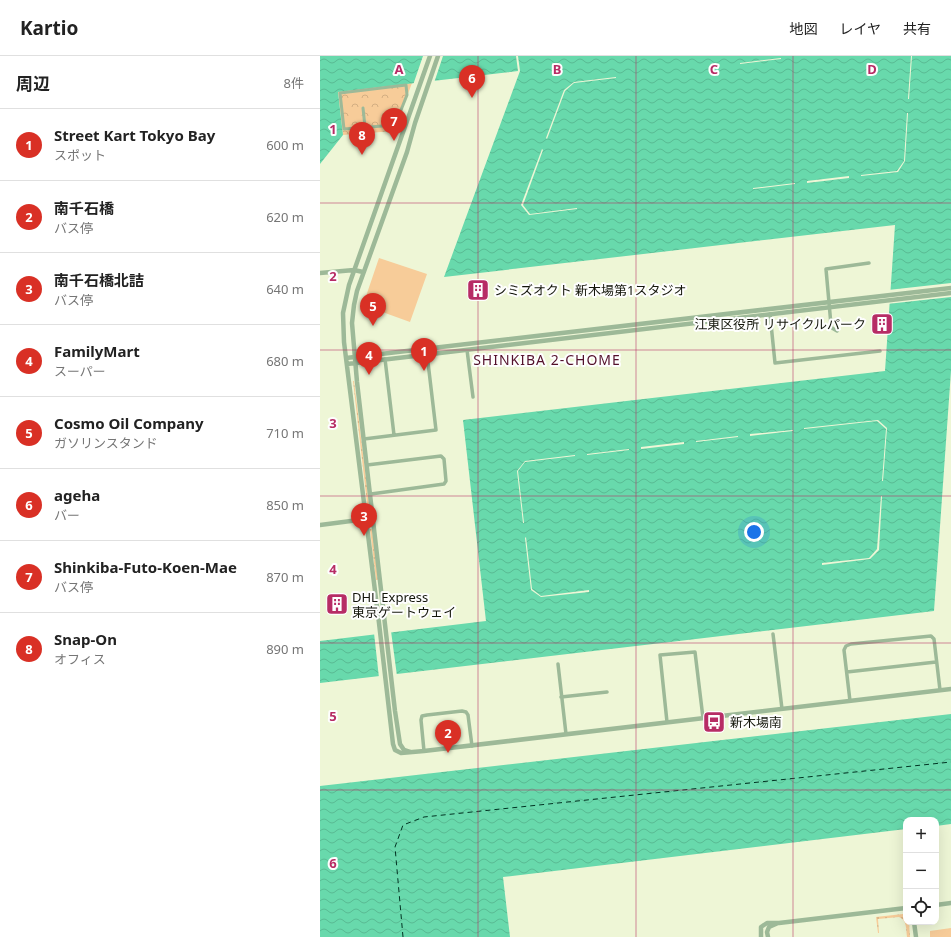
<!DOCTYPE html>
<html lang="ja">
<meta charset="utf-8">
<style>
:root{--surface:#fff;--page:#f6f6f6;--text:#222;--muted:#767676;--line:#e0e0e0;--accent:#d93025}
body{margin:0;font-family:"Noto Sans","Noto Sans JP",sans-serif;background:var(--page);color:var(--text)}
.controls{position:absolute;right:12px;bottom:12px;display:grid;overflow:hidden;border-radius:8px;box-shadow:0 4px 16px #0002}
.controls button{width:36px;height:36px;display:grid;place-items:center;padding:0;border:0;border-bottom:1px solid var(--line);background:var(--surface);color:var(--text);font:20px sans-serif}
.you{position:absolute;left:434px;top:476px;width:14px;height:14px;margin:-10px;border:3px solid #fff;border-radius:50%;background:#1a73e8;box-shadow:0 0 0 6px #1a73e833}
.badge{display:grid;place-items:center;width:26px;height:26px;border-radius:50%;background:var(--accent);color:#fff;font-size:13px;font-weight:700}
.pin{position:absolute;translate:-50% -33px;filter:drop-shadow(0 1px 2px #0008)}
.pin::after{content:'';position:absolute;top:21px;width:14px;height:12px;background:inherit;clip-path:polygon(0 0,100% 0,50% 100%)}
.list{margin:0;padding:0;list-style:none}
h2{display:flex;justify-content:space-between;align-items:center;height:52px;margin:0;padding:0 16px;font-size:17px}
h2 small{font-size:13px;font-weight:400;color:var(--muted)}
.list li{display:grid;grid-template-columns:26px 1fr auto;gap:12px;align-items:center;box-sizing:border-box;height:72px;padding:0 16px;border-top:1px solid var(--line)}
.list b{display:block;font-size:15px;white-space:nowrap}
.list p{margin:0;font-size:13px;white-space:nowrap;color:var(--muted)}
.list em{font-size:13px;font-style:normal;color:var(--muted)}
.icon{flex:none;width:22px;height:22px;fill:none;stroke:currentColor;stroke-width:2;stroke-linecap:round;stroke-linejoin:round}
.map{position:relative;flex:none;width:631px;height:881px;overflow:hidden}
header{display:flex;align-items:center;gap:24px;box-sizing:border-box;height:56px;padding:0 20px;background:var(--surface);border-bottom:1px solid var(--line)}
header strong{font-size:19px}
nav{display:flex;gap:22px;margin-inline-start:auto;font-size:14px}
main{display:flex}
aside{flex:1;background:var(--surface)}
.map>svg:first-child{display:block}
.grass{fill:url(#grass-dots)}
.park{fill:url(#park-crowns)}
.pitch{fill:#f7cc99}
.water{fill:url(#water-waves)}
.pier{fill:#eef6d6}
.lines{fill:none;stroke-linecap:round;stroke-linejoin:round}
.ferry{stroke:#032;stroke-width:1;stroke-dasharray:5 4;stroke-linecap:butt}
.pedestrian{stroke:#9db998;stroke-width:3}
.minor{stroke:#9db998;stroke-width:3.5}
.tertiary{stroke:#9db998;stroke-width:4.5}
.grid{fill:none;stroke:#b72c65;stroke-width:1;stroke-opacity:0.55}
.labels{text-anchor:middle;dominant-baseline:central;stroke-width:4;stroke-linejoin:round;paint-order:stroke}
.poi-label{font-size:13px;fill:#14160b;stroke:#fefefe;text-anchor:start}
.neighbourhood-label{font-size:14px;letter-spacing:1px;fill:#53112b;stroke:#fefefe}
.grid-label{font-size:13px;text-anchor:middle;font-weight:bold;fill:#b72c65;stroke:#fefefe;stroke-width:4;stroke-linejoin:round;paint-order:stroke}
</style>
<header>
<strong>Kartio</strong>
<nav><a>地図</a><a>レイヤ</a><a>共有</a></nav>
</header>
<main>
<aside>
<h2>周辺<small>8件</small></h2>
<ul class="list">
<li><span class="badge">1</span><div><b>Street Kart Tokyo Bay</b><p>スポット</p></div><em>600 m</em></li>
<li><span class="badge">2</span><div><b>南千石橋</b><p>バス停</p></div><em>620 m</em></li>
<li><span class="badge">3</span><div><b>南千石橋北詰</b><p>バス停</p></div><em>640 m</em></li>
<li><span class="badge">4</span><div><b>FamilyMart</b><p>スーパー</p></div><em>680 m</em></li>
<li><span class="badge">5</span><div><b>Cosmo Oil Company</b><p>ガソリンスタンド</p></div><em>710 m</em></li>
<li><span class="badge">6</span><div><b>ageha</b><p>バー</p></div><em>850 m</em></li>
<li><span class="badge">7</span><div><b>Shinkiba-Futo-Koen-Mae</b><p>バス停</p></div><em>870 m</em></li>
<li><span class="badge">8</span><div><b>Snap-On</b><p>オフィス</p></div><em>890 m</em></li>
</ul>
</aside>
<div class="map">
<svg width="631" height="881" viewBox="0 0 631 881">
<defs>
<pattern id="grass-dots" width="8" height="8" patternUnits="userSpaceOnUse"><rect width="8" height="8" fill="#f7cc99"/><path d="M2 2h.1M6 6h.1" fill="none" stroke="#d3ae82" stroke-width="1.8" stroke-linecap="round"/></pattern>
<pattern id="park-crowns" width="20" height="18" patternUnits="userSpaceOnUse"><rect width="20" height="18" fill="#f7cc99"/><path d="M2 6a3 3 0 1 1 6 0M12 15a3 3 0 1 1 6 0" fill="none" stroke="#d3ae82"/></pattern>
<pattern id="water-waves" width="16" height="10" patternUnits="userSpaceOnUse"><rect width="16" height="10" fill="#68d9ac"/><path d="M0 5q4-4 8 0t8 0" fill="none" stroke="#59ba93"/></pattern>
</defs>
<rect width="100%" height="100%" fill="#eef6d6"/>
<path class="grass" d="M33,325H34L50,455L48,456Z
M50,473H52L58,524H56Z
M583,858L586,859V866H589L590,881H587C586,873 587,864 579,861L558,863L559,877H558L556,861Z"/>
<path class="park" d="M92,27L74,75L23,79L18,36Z"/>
<path class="pitch" d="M59,202L107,218L90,266L43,249Z
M631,872V881H610V875Z"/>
<path class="water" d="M0,0H196L198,15L18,36L23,79L0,108Z
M198,0H631V315L614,555L0,627V585L166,565L143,364L565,315L575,169L124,221L200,15Z
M631,658V768L616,770V764H586V773L183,821L190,881H0V730Z"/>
<path class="pier" d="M103,0H123L114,27L93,29Z
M591,0H592L589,43H588Z
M461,2V3L420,8V7Z
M296,21V22L254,27L245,35L227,83L226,82L244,34L254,26Z
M587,57H588L585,105L578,116L541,120V119L577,115L584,105Z
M222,93L223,94L203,149L210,158L257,152V153L209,159L201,149Z
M529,120V122L487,127V125Z
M475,127V128L433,133V132Z
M631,227V241L567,248L568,234Z
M558,364L567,372L563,425H562L566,373L557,365L484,373V372Z
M473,374V375L430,380V378Z
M418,380V381L376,386V385Z
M364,386V388L321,393V391Z
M309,393V394L267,399V398Z
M255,399V400L205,406L198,415L204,467H203L197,415L205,405Z
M561,440H562L559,494L550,503L502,509V507L549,502L557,493Z
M206,481L212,533L221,540L269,534V536L221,541L211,534L205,482Z
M71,575L77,620L59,622L54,577Z"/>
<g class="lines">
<path class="ferry" d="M83,881L75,791L83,769L104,761L631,706"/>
<path class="pedestrian" d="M86,29L87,39L75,69L24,73L20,37Z
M43,52L45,71"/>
<path class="minor" d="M450,258L455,307L560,295
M517,275L512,272L511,269L506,213L549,207
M147,294L153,341
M65,303L74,379
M44,383L116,374L107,298
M47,409L121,400L124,403L126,425L124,428L51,438
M453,578L462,653
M238,608L246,678
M527,616L616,606
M241,641L287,636
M530,645L524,594L526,590L531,588L611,580L614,583L620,634
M347,666L340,599L375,596L383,662
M104,695L101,664L102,660L107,659L142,655L146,656L148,659L152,690"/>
<path class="tertiary" d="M110,0L29,229L23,257L24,286L59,567L73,688L75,694L81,697L104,695L631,633
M0,217L34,214L43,216
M26,302L631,232
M27,308L631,237
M0,469L54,462
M90,696L84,694L80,688L75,655L37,326L32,267L34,249L37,235L87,96L95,67L118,0
M616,849L631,847
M594,866L596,881
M441,881V871L447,867H459L586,852
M448,881L447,876L449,871L458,867"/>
</g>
<path class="grid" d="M158,0V881M316,0V881M473,0V881M0,147H631M0,294H631M0,440H631M0,587H631M0,734H631"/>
<defs>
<g id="building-square" transform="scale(1.15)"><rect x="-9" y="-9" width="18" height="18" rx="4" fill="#b72c65" stroke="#fefefe"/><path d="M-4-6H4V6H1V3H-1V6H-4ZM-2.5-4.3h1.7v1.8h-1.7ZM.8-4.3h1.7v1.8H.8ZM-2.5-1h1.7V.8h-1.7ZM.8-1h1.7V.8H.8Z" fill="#fff"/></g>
<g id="bus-square" transform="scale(1.15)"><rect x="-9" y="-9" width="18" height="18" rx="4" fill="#b72c65" stroke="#fefefe"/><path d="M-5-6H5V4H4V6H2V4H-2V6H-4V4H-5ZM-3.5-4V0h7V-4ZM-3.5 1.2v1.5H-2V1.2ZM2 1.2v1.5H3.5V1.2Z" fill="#fff"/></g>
</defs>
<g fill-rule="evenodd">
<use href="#building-square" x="158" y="234"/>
<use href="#building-square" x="562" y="268"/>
<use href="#building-square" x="17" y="548"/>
<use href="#bus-square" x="394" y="666"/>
</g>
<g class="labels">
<g class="poi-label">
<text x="174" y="234">シミズオクト 新木場第1スタジオ</text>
<text x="546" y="268" text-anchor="end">江東区役所 リサイクルパーク</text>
<text x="32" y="541">DHL Express<tspan x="32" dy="15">東京ゲートウェイ</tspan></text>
<text x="410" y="666">新木場南</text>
</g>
<g class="neighbourhood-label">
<text x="227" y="303">SHINKIBA 2-CHOME</text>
</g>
</g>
<g class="grid-label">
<text x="79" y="18">A</text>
<text x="237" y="18">B</text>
<text x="394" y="18">C</text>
<text x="552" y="18">D</text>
<text x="13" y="78">1</text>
<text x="13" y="225">2</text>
<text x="13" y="372">3</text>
<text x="13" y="518">4</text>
<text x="13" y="665">5</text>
<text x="13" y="812">6</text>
</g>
</svg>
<div class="controls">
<button>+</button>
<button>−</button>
<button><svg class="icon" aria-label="locate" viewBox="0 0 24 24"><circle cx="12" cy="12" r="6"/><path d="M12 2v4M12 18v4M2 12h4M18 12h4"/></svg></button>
</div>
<div class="you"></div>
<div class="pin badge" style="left:104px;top:315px">1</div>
<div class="pin badge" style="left:128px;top:697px">2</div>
<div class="pin badge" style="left:44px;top:480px">3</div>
<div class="pin badge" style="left:49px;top:319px">4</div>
<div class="pin badge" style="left:53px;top:270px">5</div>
<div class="pin badge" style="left:152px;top:42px">6</div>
<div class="pin badge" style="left:74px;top:85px">7</div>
<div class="pin badge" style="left:42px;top:99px">8</div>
</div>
</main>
